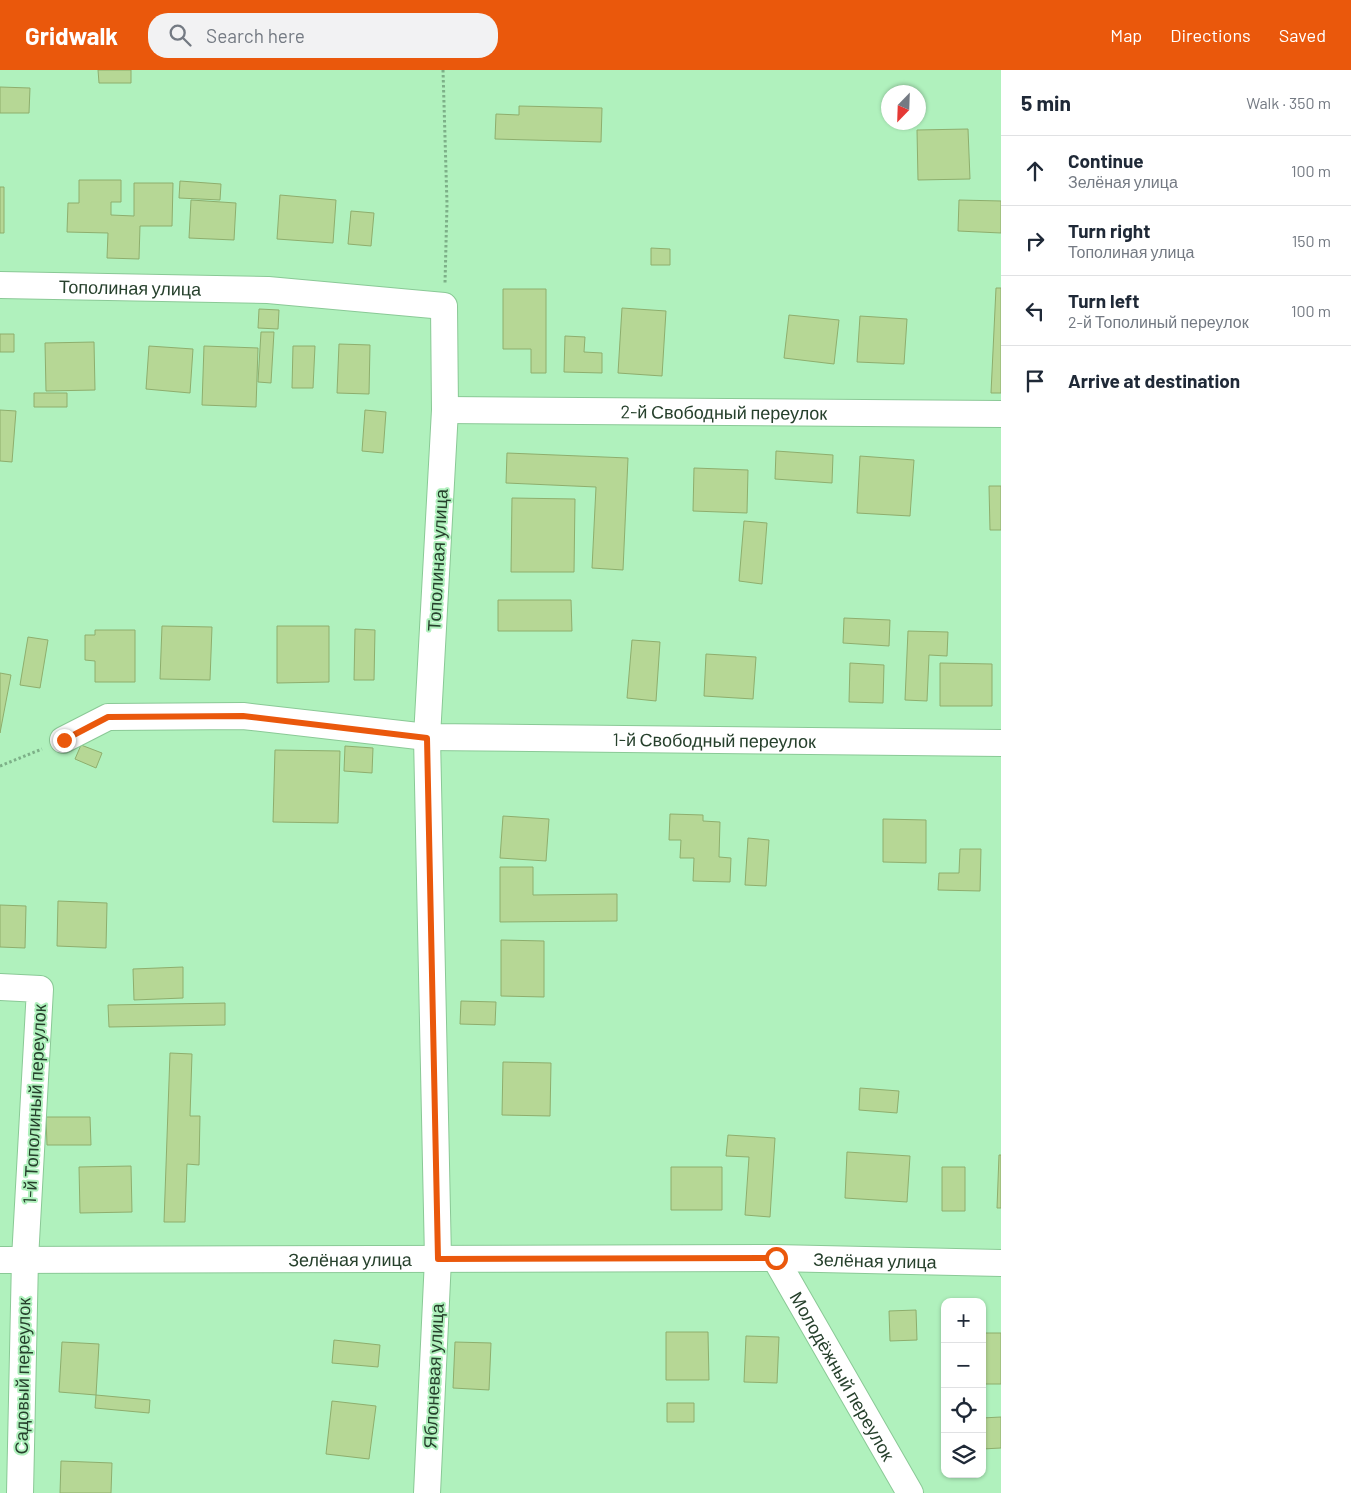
<!DOCTYPE html>
<meta charset="utf-8">
<style>
:root{--surface:#fff;--page:#f2f2f3;--text:#1f2937;--muted:#747a83;--line:#e0e1e3;--accent:#ea580c}
body{margin:0;font-family:Barlow,sans-serif;background:var(--page);color:var(--text)}
.controls{position:absolute;right:15px;bottom:15px;display:grid;overflow:hidden;border-radius:10px;box-shadow:0 1px 4px #0004}
.controls button{width:45px;height:45px;display:grid;place-items:center;padding:0;border:0;border-bottom:1px solid var(--line);background:var(--surface);color:var(--text);font:25px sans-serif}
.compass{position:absolute;left:881px;top:15px;width:45px;height:45px;border-radius:50%;background:var(--surface);box-shadow:0 1px 4px #0004;rotate:203deg}
.stop{position:absolute;width:15px;height:15px;margin:-11px;border:4px solid #ea580c;border-radius:50%;background:#fff}
.stop.end{background:#ea580c;border-color:#fff;box-shadow:0 1px 5px #0008}
.list{margin:0;padding:0;list-style:none}
h2{display:flex;justify-content:space-between;align-items:center;height:65px;margin:0;padding:0 20px;font-size:21px}
h2 small{font-size:16px;font-weight:400;color:var(--muted)}
.list li{display:grid;grid-template-columns:32px 1fr auto;gap:15px;align-items:center;box-sizing:border-box;height:70px;padding:0 20px;border-top:1px solid var(--line)}
.list b{display:block;font-size:19px;white-space:nowrap}
.list p{margin:0;font-size:16px;white-space:nowrap;color:var(--muted)}
.list em{font-size:16px;font-style:normal;color:var(--muted)}
.icon{flex:none;width:28px;height:28px;fill:none;stroke:currentColor;stroke-width:2;stroke-linecap:round;stroke-linejoin:round}
.map{position:relative;flex:none;width:1001px;height:1423px;overflow:hidden}
header{display:flex;align-items:center;gap:30px;box-sizing:border-box;height:70px;padding:0 25px;background:var(--accent);color:#fff}
header strong{font-size:24px}
nav{display:flex;gap:28px;margin-inline-start:auto;font-size:18px}
.search{width:350px;height:45px;background:var(--page);display:flex;align-items:center;gap:12px;box-sizing:border-box;padding:0 18px;border-radius:20px;color:var(--muted);font-size:19px}
main{display:flex}
aside{flex:1;background:var(--surface)}
.map>svg:first-child{display:block}
.building{fill:#b6d795;stroke:#8eae6d}
.lines{fill:none;stroke-linecap:round;stroke-linejoin:round}
.street-casing{stroke:#8ac996;stroke-width:28}
.path{stroke:#7db088;stroke-width:3;stroke-dasharray:2.5 2.5;stroke-linecap:butt}
.street{stroke:#fff;stroke-width:26}
.route{stroke:#ea580c;stroke-width:6}
.labels{text-anchor:middle;dominant-baseline:central;stroke-width:4;stroke-linejoin:round;paint-order:stroke}
.street-label{font-size:18px;fill:#26402c;stroke:#b0f1bd}
</style>
<header>
<strong>Gridwalk</strong>
<div class="search"><svg class="icon" aria-label="search" viewBox="0 0 24 24"><circle cx="10" cy="10" r="6"/><path d="M15 15l6 6"/></svg>Search here</div>
<nav><a>Map</a><a>Directions</a><a>Saved</a></nav>
</header>
<main>
<div class="map">
<svg width="1001" height="1423" viewBox="0 0 1001 1423">
<rect width="100%" height="100%" fill="#b0f1bd"/>
<path class="building" d="M98,0H131V13H99Z
M0,17L30,18L29,43H0Z
M519,36L602,38L601,72L495,69L496,44L519,45Z
M968,59L970,109L918,110L917,60Z
M79,110H121V132H111V145L134,146V113H173L172,156H140L139,189L107,188L108,163L67,162L68,133H79Z
M180,111L221,114L220,130L179,128Z
M0,117H4V163H0Z
M280,125L336,130L333,173L277,169Z
M191,130L236,133L234,170L189,168Z
M959,130L1001,131V163L958,161Z
M351,141L374,143L371,176L348,174Z
M651,178L670,179V195H651Z
M996,218H1001V323H991Z
M503,219H546V303H531V279H503Z
M622,238L666,241L662,306L618,303Z
M259,239L279,240L278,259L258,258Z
M789,245L839,250L834,294L784,288Z
M860,246L907,249L904,294L857,292Z
M261,262H274L271,313L258,312Z
M0,264H14V282H0Z
M565,266L585,267L584,282L602,283V303L564,302Z
M94,272L95,320L46,321L45,273Z
M339,274L370,275L369,324L337,323Z
M149,276L193,279L190,323L146,319Z
M204,276L258,278L256,337L202,335Z
M293,276H315L313,318H292Z
M34,323H67V337H34Z
M0,340L16,341L12,392L0,391Z
M365,340L386,342L383,383L362,381Z
M776,381L833,385L832,413L775,409Z
M507,383L628,388L623,500L592,498L596,417L506,413Z
M860,386L914,390L910,446L857,443Z
M694,398L748,400L747,443L693,441Z
M989,416H1001V460H990Z
M512,428L575,429L574,502H511Z
M744,451L767,453L762,514L739,511Z
M498,530H571L572,561H498Z
M844,548L890,550L889,576L843,573Z
M162,556L212,557L210,610L160,609Z
M277,556H329V612L277,613Z
M355,559L375,560L374,610H354Z
M95,560H135V612H95V591L85,590V565H95Z
M908,561L948,562L947,586L929,585L927,631L905,630Z
M28,567L48,570L40,618L20,615Z
M632,570L660,572L656,631L627,628Z
M706,584L756,587L753,629L704,626Z
M850,593L884,595L883,633L849,632Z
M940,593L992,594V636H940Z
M0,603L11,605L0,663Z
M81,675L102,683L96,698L75,689Z
M345,676L373,678L372,703L344,701Z
M275,680L340,681L338,753L273,752Z
M670,744L703,745V751L720,752L719,787L731,788L730,812L693,811L694,788H680L681,770H669Z
M503,746L549,749L546,791L500,788Z
M883,749L926,750V793L883,792Z
M748,768L769,770L766,816L745,815Z
M960,779H981L980,821L938,820L939,803H959Z
M500,797H533V825L617,824V851L500,852Z
M58,831L107,833L106,878L57,876Z
M0,835L26,836L25,878L0,877Z
M501,870L544,871V927L501,926Z
M183,897V928L134,930L133,899Z
M461,931L496,932L495,955L460,954Z
M225,933V955L109,957L108,935Z
M170,983L192,984L190,1046H200L199,1095L187,1094L185,1152H164Z
M503,992L551,993L550,1046L502,1045Z
M860,1018L899,1021L897,1043L859,1040Z
M46,1047H90L91,1075H47Z
M728,1065L775,1068L770,1147L745,1145L749,1087L726,1086Z
M847,1082L910,1086L907,1132L845,1128Z
M999,1085H1001V1138H997Z
M131,1096L132,1142L80,1143L79,1097Z
M671,1097H722V1140H671Z
M942,1097H965V1141H942Z
M916,1240L917,1270L890,1271L889,1241Z
M666,1262H708L709,1310H666Z
M982,1263H1001V1314H982Z
M746,1266L779,1267L777,1313L744,1312Z
M334,1270L380,1275L378,1297L332,1293Z
M62,1272L99,1274L96,1325L59,1322Z
M455,1272L491,1273L489,1320L453,1318Z
M96,1325L150,1330L149,1343L95,1338Z
M332,1331L376,1336L369,1389L326,1384Z
M667,1333H694V1352H667Z
M1001,1347V1378L982,1379V1348Z
M61,1391L112,1393L111,1423H60Z"/>
<g class="lines">
<g class="street-casing">
<g id="street">
<path id="s1" d="M0,215L268,220L444,236L445,340L427,667L438,1189L427,1423"/>
<path id="s2" d="M445,340L1001,344"/>
<path id="s3" d="M63,670L108,647L243,646L427,667L1001,673"/>
<path d="M0,917L40,919L25,1189L20,1423"/>
<path id="s4" d="M775,1188L910,1423"/>
<path id="s5" d="M0,1190L775,1188L1001,1193"/>
</g>
</g>
<path class="path" d="M443,0L447,134L445,213
M0,696L42,679"/>
<use href="#street" class="street"/>
</g>
<g class="lines">
<path class="route" d="M64,670L108,647L243,646L427,668L438,1189L776,1188"/>
</g>
<g class="labels">
<g class="street-label">
<text stroke="none"><textPath href="#s1" startOffset="130">Тополиная улица</textPath></text>
<text stroke="none"><textPath href="#s2" startOffset="279">2-й Свободный переулок</textPath></text>
<text transform="translate(437 490) rotate(-87)">Тополиная улица</text>
<text stroke="none"><textPath href="#s3" startOffset="658">1-й Свободный переулок</textPath></text>
<text transform="translate(34 1034) rotate(-87)">1-й Тополиный переулок</text>
<text stroke="none"><textPath href="#s5" startOffset="350">Зелёная улица</textPath></text>
<text stroke="none"><textPath href="#s5" startOffset="875">Зелёная улица</textPath></text>
<text transform="translate(22 1306) rotate(-89)">Садовый переулок</text>
<text transform="translate(433 1306) rotate(-87)">Яблоневая улица</text>
<text stroke="none"><textPath href="#s4" startOffset="136">Молодёжный переулок</textPath></text>
</g>
</g>
</svg>
<div class="controls">
<button>+</button>
<button>−</button>
<button><svg class="icon" aria-label="locate" viewBox="0 0 24 24"><circle cx="12" cy="12" r="6"/><path d="M12 2v4M12 18v4M2 12h4M18 12h4"/></svg></button>
<button><svg class="icon" aria-label="layers" viewBox="0 0 24 24"><path d="M12 4l9 5-9 5-9-5zM3 14l9 5 9-5"/></svg></button>
</div>
<svg class="compass" viewBox="-18 -18 36 36"><path d="M0-13l5 13h-10z" fill="#e53935"/><path d="M0 13l5-13h-10z" fill="#747a83"/></svg>
<div class="stop" style="left:776px;top:1188px"></div>
<div class="stop end" style="left:64px;top:670px"></div>
</div>
<aside>
<h2>5 min<small>Walk · 350 m</small></h2>
<ul class="list">
<li><svg class="icon" aria-label="ahead" viewBox="0 0 24 24"><path d="M12 20V5M6 11l6-6 6 6"/></svg><div><b>Continue</b><p>Зелёная улица</p></div><em>100 m</em></li>
<li><svg class="icon" aria-label="right" viewBox="0 0 24 24"><path d="M7 20v-9h11M14 6l5 5-5 5"/></svg><div><b>Turn right</b><p>Тополиная улица</p></div><em>150 m</em></li>
<li><svg class="icon" aria-label="left" viewBox="0 0 24 24"><path d="M17 20v-9H6M10 6l-5 5 5 5"/></svg><div><b>Turn left</b><p>2-й Тополиный переулок</p></div><em>100 m</em></li>
<li><svg class="icon" aria-label="arrive" viewBox="0 0 24 24"><path d="M6 21V4h12l-3 4 3 4H6"/></svg><div><b>Arrive at destination</b></div></li>
</ul>
</aside>
</main>
